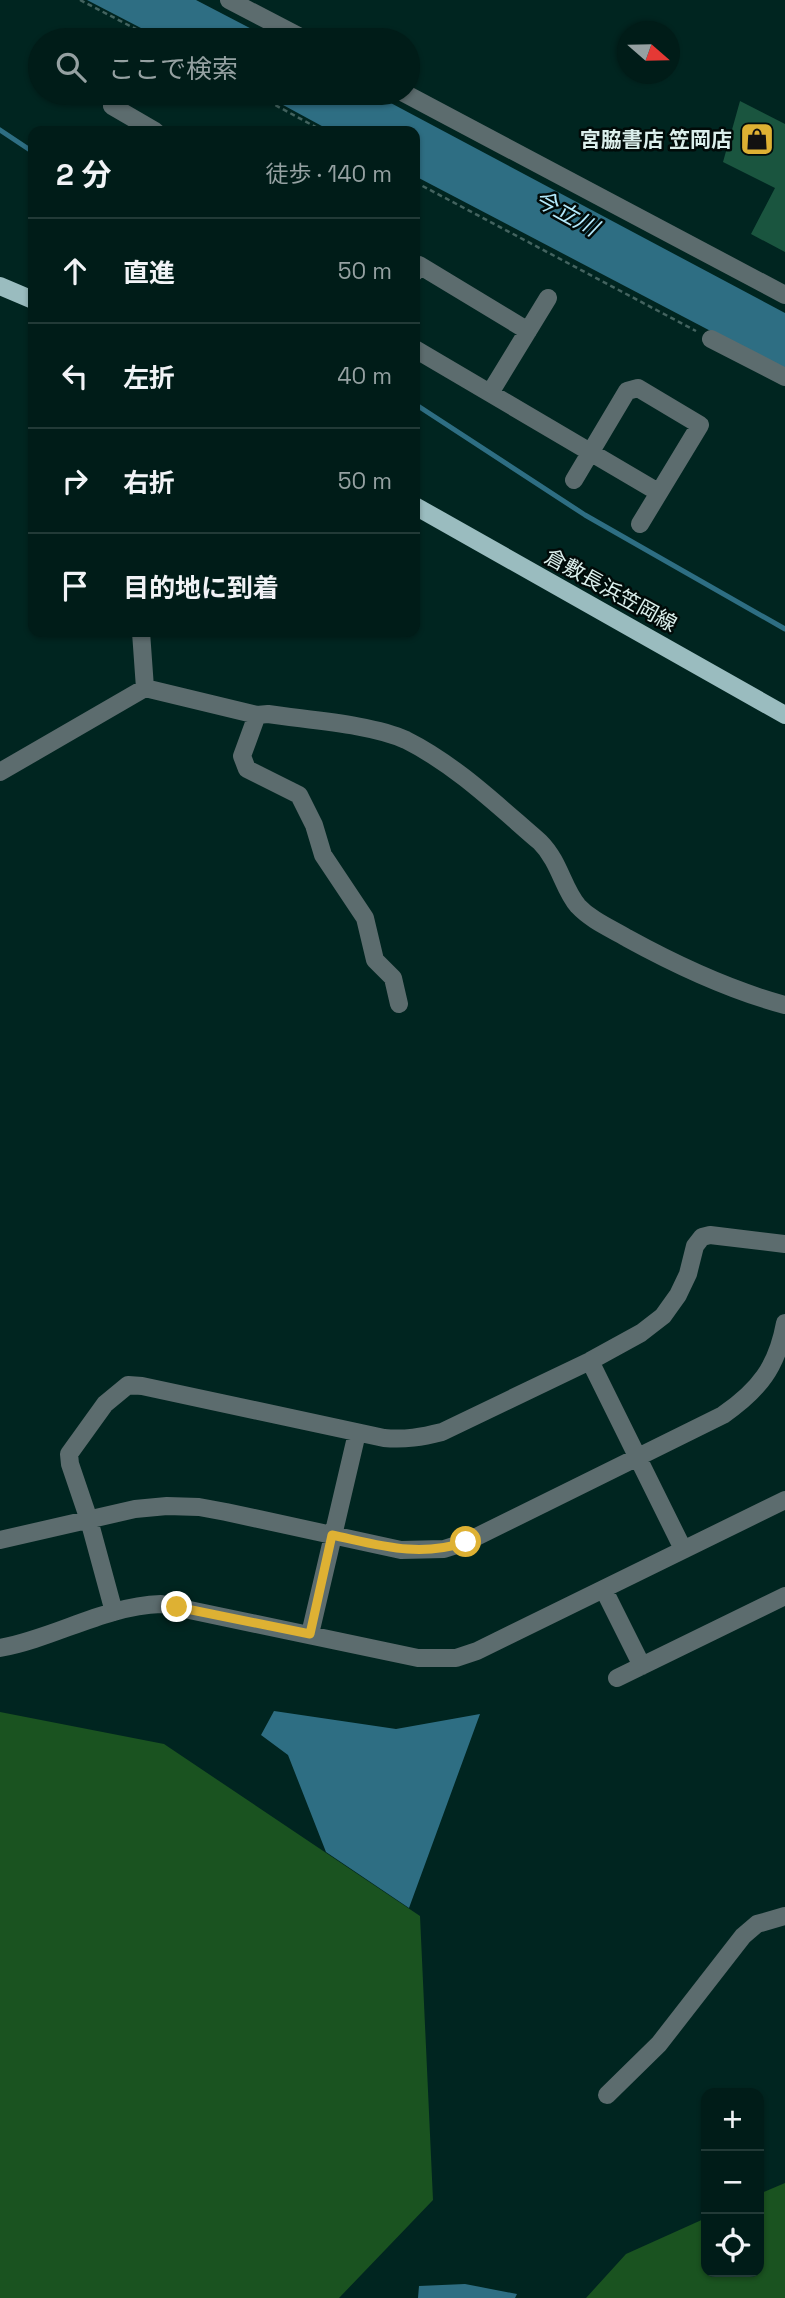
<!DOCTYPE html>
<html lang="ja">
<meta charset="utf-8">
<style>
:root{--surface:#001c18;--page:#0a2521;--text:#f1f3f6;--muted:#95a1a2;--line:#223a37}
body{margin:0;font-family:"Space Grotesk","Noto Sans JP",sans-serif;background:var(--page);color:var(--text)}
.controls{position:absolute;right:21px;bottom:21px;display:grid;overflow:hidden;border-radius:14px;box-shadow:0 2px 5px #0004}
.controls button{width:63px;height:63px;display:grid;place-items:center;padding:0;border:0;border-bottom:2px solid var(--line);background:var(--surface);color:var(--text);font:35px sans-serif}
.compass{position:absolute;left:617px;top:21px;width:63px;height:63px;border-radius:50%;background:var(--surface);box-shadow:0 2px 5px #0004;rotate:110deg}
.stop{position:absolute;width:21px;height:21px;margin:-16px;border:5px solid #deb133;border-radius:50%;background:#fff}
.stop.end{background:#deb133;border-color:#fff;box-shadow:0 2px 7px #0008}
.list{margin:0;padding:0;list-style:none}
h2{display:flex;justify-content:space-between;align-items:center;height:91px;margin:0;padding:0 28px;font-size:30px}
h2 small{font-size:23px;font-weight:400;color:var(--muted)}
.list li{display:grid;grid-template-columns:46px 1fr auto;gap:21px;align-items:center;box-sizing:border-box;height:105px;padding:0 28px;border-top:2px solid var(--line)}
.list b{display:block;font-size:26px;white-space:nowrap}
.list em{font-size:23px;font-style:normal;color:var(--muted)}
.icon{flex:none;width:38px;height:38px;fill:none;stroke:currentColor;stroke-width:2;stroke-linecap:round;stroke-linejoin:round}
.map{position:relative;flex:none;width:785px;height:2298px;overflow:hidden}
.search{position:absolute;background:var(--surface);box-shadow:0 2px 5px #0004;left:28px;top:28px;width:392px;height:77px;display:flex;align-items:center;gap:18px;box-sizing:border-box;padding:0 24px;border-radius:38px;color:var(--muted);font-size:26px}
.panel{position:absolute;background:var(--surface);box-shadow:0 2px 5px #0004;left:28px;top:126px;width:392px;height:511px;border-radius:14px}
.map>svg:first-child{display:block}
.green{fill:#1a5320}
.water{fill:#2e6e83}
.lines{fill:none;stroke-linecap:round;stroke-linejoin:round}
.stream{stroke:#2e6e83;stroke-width:5}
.building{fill:#1a553f}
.path{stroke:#43635f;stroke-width:2.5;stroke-dasharray:5 3.5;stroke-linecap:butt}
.minor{stroke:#5c6c6e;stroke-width:18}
.primary{stroke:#9abcbf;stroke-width:18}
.route{stroke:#deb133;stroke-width:9}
.labels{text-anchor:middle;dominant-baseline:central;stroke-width:5;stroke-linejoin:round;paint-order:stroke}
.poi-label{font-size:21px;font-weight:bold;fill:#dbefec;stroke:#010b09;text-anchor:end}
.street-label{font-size:21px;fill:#dbefec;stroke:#010b09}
.water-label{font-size:23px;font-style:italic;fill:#b4e9fc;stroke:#010b09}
</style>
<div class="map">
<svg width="785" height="2298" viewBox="0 0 785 2298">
<rect width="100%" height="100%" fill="#002520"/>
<path class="green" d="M0,1712L164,1744L420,1916L433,2200L339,2298H0Z
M785,2183V2298H586L626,2254L706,2218V2272H759V2194Z"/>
<path class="water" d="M87,0H196L273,40H164Z
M261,93H372L785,313V370L415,176V131H331Z
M274,1711L396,1729L480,1714L409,1908L326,1852L288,1755L261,1735Z
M465,2284L517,2294L515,2298H418L419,2286Z"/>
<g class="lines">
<path class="stream" d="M0,130L33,152
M415,404L585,515L785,629"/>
</g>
<path class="building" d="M740,101L785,124V252L751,234L775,188L723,162Z"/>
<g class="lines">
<path class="path" d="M80,0L157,40
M253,93L323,131
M415,182L696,331"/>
<path class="minor" d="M229,0L306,40
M404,93L785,295
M112,106L155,131
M415,272L419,265L528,331
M711,339L785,377
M415,349L658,492
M490,393L548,298
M574,480L627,391L638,388L700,425L640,524
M141,632L145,688
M257,715L242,756L247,769L299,795L314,825L323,855L365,918L375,960L393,978L399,1004
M0,772L145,688L257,715L268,714C307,720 372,724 406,740C456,765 498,806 540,842C560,862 563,889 578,906C591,920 610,928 627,938C678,966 729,990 785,1005
M590,1361L683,1549
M0,1540L135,1509L167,1506L199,1507L226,1512L401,1550L444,1549L466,1542L723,1415C759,1390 777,1367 785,1323
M604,1590L642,1666
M114,1612L89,1520L70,1464L69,1454L105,1404L128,1385L142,1386L384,1438C405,1440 422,1437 442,1432L590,1361L641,1333L663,1316L678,1295L688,1274L695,1246L702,1237L710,1235L785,1244
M310,1634L357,1433
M0,1648C55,1638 104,1606 161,1604L418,1658H456L477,1651L785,1500
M617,1678L785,1596
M607,2095L659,2044L743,1936L757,1924L785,1916"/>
<path class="primary" d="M0,286L33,300
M415,506L785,715"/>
</g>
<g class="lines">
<path class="route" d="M177,1607L310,1634L332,1535C379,1545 418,1558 466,1542"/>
</g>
<defs>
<g id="shop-square" transform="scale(1.75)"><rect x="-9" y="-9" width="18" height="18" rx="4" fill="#deb133" stroke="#010b09"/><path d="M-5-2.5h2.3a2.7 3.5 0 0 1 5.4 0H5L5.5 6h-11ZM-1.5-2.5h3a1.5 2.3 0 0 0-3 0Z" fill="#111"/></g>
</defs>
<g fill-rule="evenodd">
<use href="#shop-square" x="757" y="139"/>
</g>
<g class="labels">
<g class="poi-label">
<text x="732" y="139">宮脇書店 笠岡店</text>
</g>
<g class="street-label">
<text transform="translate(611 590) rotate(29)">倉敷長浜笠岡線</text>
</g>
<g class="water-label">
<text transform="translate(566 213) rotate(29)">今立川</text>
</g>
</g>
</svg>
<div class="controls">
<button>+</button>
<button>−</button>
<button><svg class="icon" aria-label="locate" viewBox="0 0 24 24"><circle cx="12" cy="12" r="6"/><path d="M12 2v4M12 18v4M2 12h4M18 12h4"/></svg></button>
</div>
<svg class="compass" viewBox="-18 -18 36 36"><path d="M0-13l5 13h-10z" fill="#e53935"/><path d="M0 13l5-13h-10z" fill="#95a1a2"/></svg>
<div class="stop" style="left:466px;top:1542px"></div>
<div class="stop end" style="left:177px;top:1607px"></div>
<div class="search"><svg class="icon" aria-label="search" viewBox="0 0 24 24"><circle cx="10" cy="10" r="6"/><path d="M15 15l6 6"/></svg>ここで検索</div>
<section class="panel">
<h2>2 分<small>徒歩 · 140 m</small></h2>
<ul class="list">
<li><svg class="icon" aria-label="ahead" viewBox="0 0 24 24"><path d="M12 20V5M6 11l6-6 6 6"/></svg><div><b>直進</b></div><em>50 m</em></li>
<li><svg class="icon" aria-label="left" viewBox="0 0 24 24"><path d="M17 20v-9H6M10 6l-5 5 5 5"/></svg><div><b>左折</b></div><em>40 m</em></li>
<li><svg class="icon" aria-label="right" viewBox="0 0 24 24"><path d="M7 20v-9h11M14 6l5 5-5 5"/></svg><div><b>右折</b></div><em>50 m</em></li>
<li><svg class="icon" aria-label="arrive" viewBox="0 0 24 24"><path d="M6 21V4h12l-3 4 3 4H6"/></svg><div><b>目的地に到着</b></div></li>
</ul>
</section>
</div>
